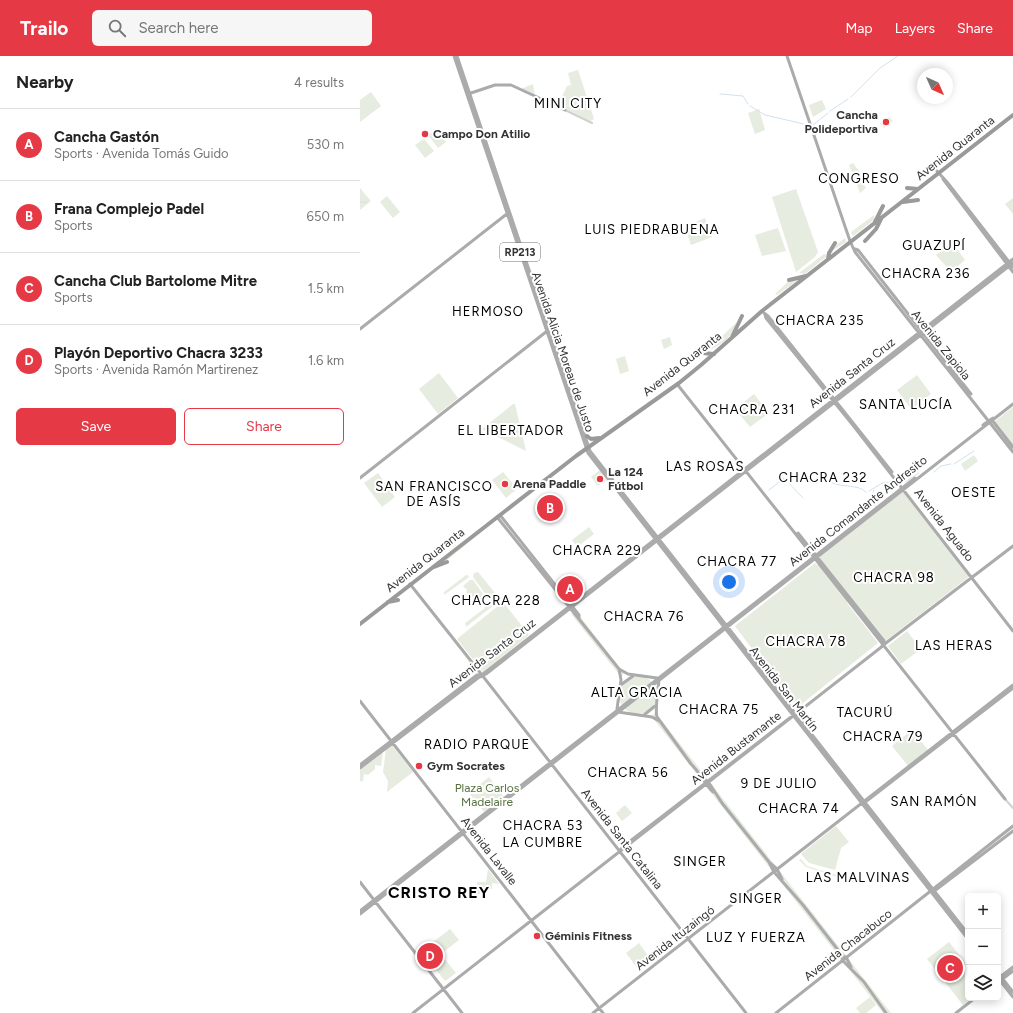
<!DOCTYPE html>
<meta charset="utf-8">
<style>
:root{--surface:#fff;--page:#f6f6f6;--text:#222;--muted:#767676;--line:#e0e0e0;--accent:#e63946}
body{margin:0;font-family:Figtree,sans-serif;background:var(--page);color:var(--text)}
.controls{position:absolute;right:12px;bottom:12px;display:grid;overflow:hidden;border-radius:6px;box-shadow:0 2px 10px #0003}
.controls button{width:36px;height:36px;display:grid;place-items:center;padding:0;border:0;border-bottom:1px solid var(--line);background:var(--surface);color:var(--text);font:20px sans-serif}
.compass{position:absolute;left:557px;top:12px;width:36px;height:36px;border-radius:50%;background:var(--surface);box-shadow:0 2px 10px #0003;rotate:135deg}
.you{position:absolute;left:369px;top:526px;width:14px;height:14px;margin:-10px;border:3px solid #fff;border-radius:50%;background:#1a73e8;box-shadow:0 0 0 6px #1a73e833}
.badge{display:grid;place-items:center;width:26px;height:26px;border-radius:50%;background:var(--accent);color:#fff;font-size:13px;font-weight:700}
.pin{position:absolute;translate:-50% -50%;border:2px solid #fff;box-shadow:0 1px 4px #0006}
.list{margin:0;padding:0;list-style:none}
h2{display:flex;justify-content:space-between;align-items:center;height:52px;margin:0;padding:0 16px;font-size:17px}
h2 small{font-size:13px;font-weight:400;color:var(--muted)}
.list li{display:grid;grid-template-columns:26px 1fr auto;gap:12px;align-items:center;box-sizing:border-box;height:72px;padding:0 16px;border-top:1px solid var(--line)}
.list b{display:block;font-size:15px;white-space:nowrap}
.list p{margin:0;font-size:13px;white-space:nowrap;color:var(--muted)}
.list em{font-size:13px;font-style:normal;color:var(--muted)}
.actions{display:flex;gap:8px;padding:12px 16px}
.actions a{flex:1;padding:9px 0;border:1px solid var(--accent);border-radius:6px;text-align:center;font-size:14px;color:var(--accent)}
.actions .main{background:var(--accent);color:#fff}
.icon{flex:none;width:22px;height:22px;fill:none;stroke:currentColor;stroke-width:2;stroke-linecap:round;stroke-linejoin:round}
.map{position:relative;flex:none;width:653px;height:957px;overflow:hidden}
header{display:flex;align-items:center;gap:24px;box-sizing:border-box;height:56px;padding:0 20px;background:var(--accent);color:#fff}
header strong{font-size:19px}
nav{display:flex;gap:22px;margin-inline-start:auto;font-size:14px}
.search{width:280px;height:36px;background:var(--page);display:flex;align-items:center;gap:10px;box-sizing:border-box;padding:0 14px;border-radius:6px;color:var(--muted);font-size:15px}
main{display:flex}
aside{flex:1;background:var(--surface)}
.map>svg:first-child{display:block}
.green{fill:#e6ecdf}
.lines{fill:none;stroke-linecap:round;stroke-linejoin:round}
.stream{stroke:#cfe2ee;stroke-width:1}
.minor{stroke:#d0d0d0;stroke-width:2}
.major{stroke:#ababab;stroke-width:3}
.highway{stroke:#9a9a9a;stroke-width:4}
.poi-dot{fill:#e63946;stroke:#fff;stroke-width:1.5}
.labels{text-anchor:middle;dominant-baseline:central;stroke-width:4;stroke-linejoin:round;paint-order:stroke}
.shield{fill:#fff;stroke:#707070;stroke-width:1}
.shield-label{font-size:11px;font-weight:bold;fill:#333}
.poi-label{font-size:12px;font-weight:bold;fill:#333;stroke:#fff;text-anchor:start}
.street-label{font-size:12px;fill:#333;stroke:#fff}
.park-label{font-size:12px;fill:#56703f;stroke:#fff}
.neighbourhood-label{font-size:13px;letter-spacing:1px;fill:#000;stroke:#fff}
.district-label{font-size:16px;font-weight:bold;letter-spacing:1px;fill:#000;stroke:#fff}
</style>
<header>
<strong>Trailo</strong>
<div class="search"><svg class="icon" aria-label="search" viewBox="0 0 24 24"><circle cx="10" cy="10" r="6"/><path d="M15 15l6 6"/></svg>Search here</div>
<nav><a>Map</a><a>Layers</a><a>Share</a></nav>
</header>
<main>
<aside>
<h2>Nearby<small>4 results</small></h2>
<ul class="list">
<li><span class="badge">A</span><div><b>Cancha Gastón</b><p>Sports · Avenida Tomás Guido</p></div><em>530 m</em></li>
<li><span class="badge">B</span><div><b>Frana Complejo Padel</b><p>Sports</p></div><em>650 m</em></li>
<li><span class="badge">C</span><div><b>Cancha Club Bartolome Mitre</b><p>Sports</p></div><em>1.5 km</em></li>
<li><span class="badge">D</span><div><b>Playón Deportivo Chacra 3233</b><p>Sports · Avenida Ramón Martirenez</p></div><em>1.6 km</em></li>
</ul>
<div class="actions"><a class="main">Save</a><a>Share</a></div>
</aside>
<div class="map">
<svg width="653" height="957" viewBox="0 0 653 957">
<rect width="100%" height="100%" fill="#fff"/>
<path class="green" d="M218,14L234,63L230,65L198,49L207,30L211,29L208,17Z
M173,28L175,40L161,33Z
M11,36L21,50L0,66V44Z
M462,44L466,53L453,61L449,49Z
M399,53L405,74L395,78L388,57Z
M529,61L533,65L524,72L520,67Z
M76,73L86,86L78,92L68,79Z
M64,83L74,95L65,102L55,89Z
M493,107L504,122L501,125L506,132L500,137L489,109Z
M0,132L11,145L0,154Z
M436,133L458,196L455,201L436,216L412,141Z
M27,140L40,156L33,162L20,146Z
M653,142V158L645,148Z
M514,159V164L493,180L492,179L491,176Z
M345,162L352,181L331,189L325,171Z
M418,172L426,195L402,200L395,179Z
M485,182L486,186L472,195L476,189Z
M588,189L591,193L595,190L605,204L591,216L576,199Z
M464,198L467,199L466,201L445,218L439,217Z
M430,224H438L417,239L415,238Z
M376,267C375,279 358,292 346,295Z
M310,281L312,289L304,293L301,284Z
M265,300L269,315L260,318L256,303Z
M79,317L98,342L78,358L59,333Z
M557,319L571,338L551,353L537,334Z
M394,338L409,357L390,371L375,353Z
M153,348H155L166,395L122,373Z
M653,351V389L634,366Z
M614,399L618,405L605,415L601,408Z
M240,414L247,424L238,430L231,421Z
M143,416L157,433L146,442L132,424Z
M18,417L35,441L22,451L4,427Z
M544,435L610,520L524,586L490,544L487,547L518,587L438,651L422,633L375,570L455,507L457,509L461,506L458,501Z
M135,465L86,505L80,509L85,504Z
M229,471L234,478L217,491L212,484Z
M118,516L140,543L139,545L106,571L105,567L125,552L124,550L129,543L113,521L114,517Z
M106,519L109,520L108,522L84,539V536Z
M110,524H113L126,542L123,547L121,548L113,540L111,542L106,536L107,534L103,530Z
M212,524L219,533L208,542L201,533Z
M143,546L169,579L123,616L97,583Z
M215,554L264,617L261,621L211,558Z
M547,575L561,593L541,608L528,590Z
M259 639a19 19 0 1 1 38 0a19 19 0 1 1-38 0Z
M295,656L531,957H523L292,661Z
M552,674L568,694L548,710L532,690Z
M32,689L53,716L27,736L28,725L23,716L26,693Z
M23,696L21,710L15,709V713L8,719L4,718L3,726L0,725V714Z
M129,721L144,741L124,756L109,737Z
M265,749L272,757L262,765L256,757L258,755L260,756L259,754Z
M476,770L489,786L481,792L475,814L449,807L441,798Z
M441,803L447,810L493,824V826L446,811L439,804Z
M128,813L139,828L132,827V833H126V838H117V826H126Z
M90,873L99,884L82,897L83,900L79,904L68,890Z
M589,886L608,910V942H611L603,949L567,903Z
M279,887L291,904L278,913L266,897Z
M83,901L96,917L85,925L73,910Z
M510,941L516,949L506,957H500L496,952Z"/>
<g class="lines">
<path class="stream" d="M360,38L383,40L388,48
M491,41L520,12L538,0
M390,50L405,59L448,69
M470,55L488,43
M453,69L468,57
M0,146H7
M594,408L614,395
M574,416L581,410L591,408
M467,424C478,433 498,427 506,436
M545,426L559,417
M409,434L424,422L443,442
M509,435L524,426L533,428
M512,439L514,434
M511,442L516,451"/>
<path class="minor" d="M205,54L232,67
M645,743L653,752"/>
<path class="major" d="M94,0L228,397L608,883
M97,0L230,395L608,878
M427,0L490,185L495,196L653,396
M108,38L135,29H151L205,54
M576,114L587,126L653,211
M583,123L653,216
M495,193L498,194L611,338
M404,257L408,260L532,416
M405,259L406,262L492,368L653,575
M0,273L148,157
M317,328L645,743
M632,364L653,391
M623,369L633,362
M0,422L191,272
M140,459L219,559V562
M137,461L259,613L261,624L257,653
M438,477L524,585V589
M50,528L111,605
M522,590L653,490
M111,605L386,957
M259,613L268,618L297,622
M299,624C298,632 295,655 297,661L331,708C340,716 344,728 353,736
M262,628L273,620
M0,645L243,957
M258,656L292,661L299,665
M284,659L295,650
M0,709L117,619L123,618L653,203
M0,712L118,622L126,618L653,207
M340,719L349,727L362,747L409,806L414,816L443,849L478,894L483,905L504,926L526,957
M504,747L653,632
M260,796L261,793L269,786L444,651
M410,807L417,813L422,823
M0,826L102,957
M573,836L653,775
M0,855L555,422
M0,858L653,348
M479,896L487,903L491,911
M638,917L653,936
M640,921L653,911
M638,922L653,941
M641,924L653,915
M53,957L524,589
M233,957L653,629
M416,957L653,770
M596,957L615,942"/>
<path class="highway" d="M547,132L558,133
M543,146L558,144
M515,166L523,150
M505,185L516,173L521,163
M468,203L469,197L475,187
M429,224L446,220
M372,281L382,260
M342,297L354,298
M227,380L231,383L239,382
M74,511L87,506
M28,546L38,544
M0,568L216,400L319,327L341,309L402,255L653,59"/>
</g>
<g class="poi-dot">
<circle cx="526" cy="66" r="4"/>
<circle cx="65" cy="78" r="4"/>
<circle cx="240" cy="423" r="4"/>
<circle cx="145" cy="428" r="4"/>
<circle cx="59" cy="710" r="4"/>
<circle cx="177" cy="880" r="4"/>
</g>
<g class="labels">
<rect class="shield" x="140" y="187" width="40" height="18" rx="3"/>
<g class="shield-label">
<text x="160" y="196">RP213</text>
</g>
<g class="poi-label">
<text x="518" y="59" text-anchor="end">Cancha<tspan x="518" dy="14">Polideportiva</tspan></text>
<text x="73" y="78">Campo Don Atilio</text>
<text x="248" y="416">La 124<tspan x="248" dy="14">Fútbol</tspan></text>
<text x="153" y="428">Arena Paddle</text>
<text x="67" y="710">Gym Socrates</text>
<text x="185" y="880">Géminis Fitness</text>
</g>
<g class="street-label">
<text transform="translate(595 92) rotate(-38)">Avenida Quaranta</text>
<text transform="translate(581 289) rotate(51)">Avenida Zapiola</text>
<text transform="translate(203 296) rotate(71)">Avenida Alicia Moreau de Justo</text>
<text transform="translate(322 308) rotate(-38)">Avenida Quaranta</text>
<text transform="translate(492 317) rotate(-38)">Avenida Santa Cruz</text>
<text transform="translate(498 455) rotate(-38)">Avenida Comandante Andresito</text>
<text transform="translate(584 469) rotate(52)">Avenida Aguado</text>
<text transform="translate(65 504) rotate(-38)">Avenida Quaranta</text>
<text transform="translate(132 597) rotate(-37)">Avenida Santa Cruz</text>
<text transform="translate(424 633) rotate(52)">Avenida San Martín</text>
<text transform="translate(376 692) rotate(-38)">Avenida Bustamante</text>
<text transform="translate(262 783) rotate(52)">Avenida Santa Catalina</text>
<text transform="translate(129 795) rotate(52)">Avenida Lavalle</text>
<text transform="translate(315 882) rotate(-38)">Avenida Ituzaingó</text>
<text transform="translate(488 889) rotate(-38)">Avenida Chacabuco</text>
</g>
<g class="park-label">
<text x="127" y="732">Plaza Carlos<tspan x="127" dy="14">Madelaire</tspan></text>
</g>
<g class="neighbourhood-label">
<text x="208" y="47">MINI CITY</text>
<text x="499" y="122">CONGRESO</text>
<text x="292" y="173">LUIS PIEDRABUENA</text>
<text x="574" y="189">GUAZUPÍ</text>
<text x="566" y="217">CHACRA 236</text>
<text x="128" y="255">HERMOSO</text>
<text x="460" y="264">CHACRA 235</text>
<text x="546" y="348">SANTA LUCÍA</text>
<text x="392" y="353">CHACRA 231</text>
<text x="151" y="374">EL LIBERTADOR</text>
<text x="345" y="410">LAS ROSAS</text>
<text x="463" y="421">CHACRA 232</text>
<text x="74" y="430">SAN FRANCISCO<tspan x="74" dy="15">DE ASÍS</tspan></text>
<text x="614" y="436">OESTE</text>
<text x="237" y="494">CHACRA 229</text>
<text x="377" y="505">CHACRA 77</text>
<text x="534" y="521">CHACRA 98</text>
<text x="136" y="544">CHACRA 228</text>
<text x="284" y="560">CHACRA 76</text>
<text x="446" y="585">CHACRA 78</text>
<text x="594" y="589">LAS HERAS</text>
<text x="277" y="636">ALTA GRACIA</text>
<text x="359" y="653">CHACRA 75</text>
<text x="505" y="656">TACURÚ</text>
<text x="523" y="680">CHACRA 79</text>
<text x="117" y="688">RADIO PARQUE</text>
<text x="268" y="716">CHACRA 56</text>
<text x="419" y="727">9 DE JULIO</text>
<text x="574" y="745">SAN RAMÓN</text>
<text x="439" y="752">CHACRA 74</text>
<text x="183" y="769">CHACRA 53</text>
<text x="183" y="786">LA CUMBRE</text>
<text x="340" y="805">SINGER</text>
<text x="498" y="821">LAS MALVINAS</text>
<text x="396" y="842">SINGER</text>
<text x="396" y="881">LUZ Y FUERZA</text>
</g>
<g class="district-label">
<text x="79" y="836">CRISTO REY</text>
</g>
</g>
</svg>
<div class="controls">
<button>+</button>
<button>−</button>
<button><svg class="icon" aria-label="layers" viewBox="0 0 24 24"><path d="M12 4l9 5-9 5-9-5zM3 14l9 5 9-5"/></svg></button>
</div>
<svg class="compass" viewBox="-18 -18 36 36"><path d="M0-13l5 13h-10z" fill="#e53935"/><path d="M0 13l5-13h-10z" fill="#767676"/></svg>
<div class="you"></div>
<div class="pin badge" style="left:210px;top:533px">A</div>
<div class="pin badge" style="left:190px;top:452px">B</div>
<div class="pin badge" style="left:590px;top:912px">C</div>
<div class="pin badge" style="left:70px;top:900px">D</div>
</div>
</main>
